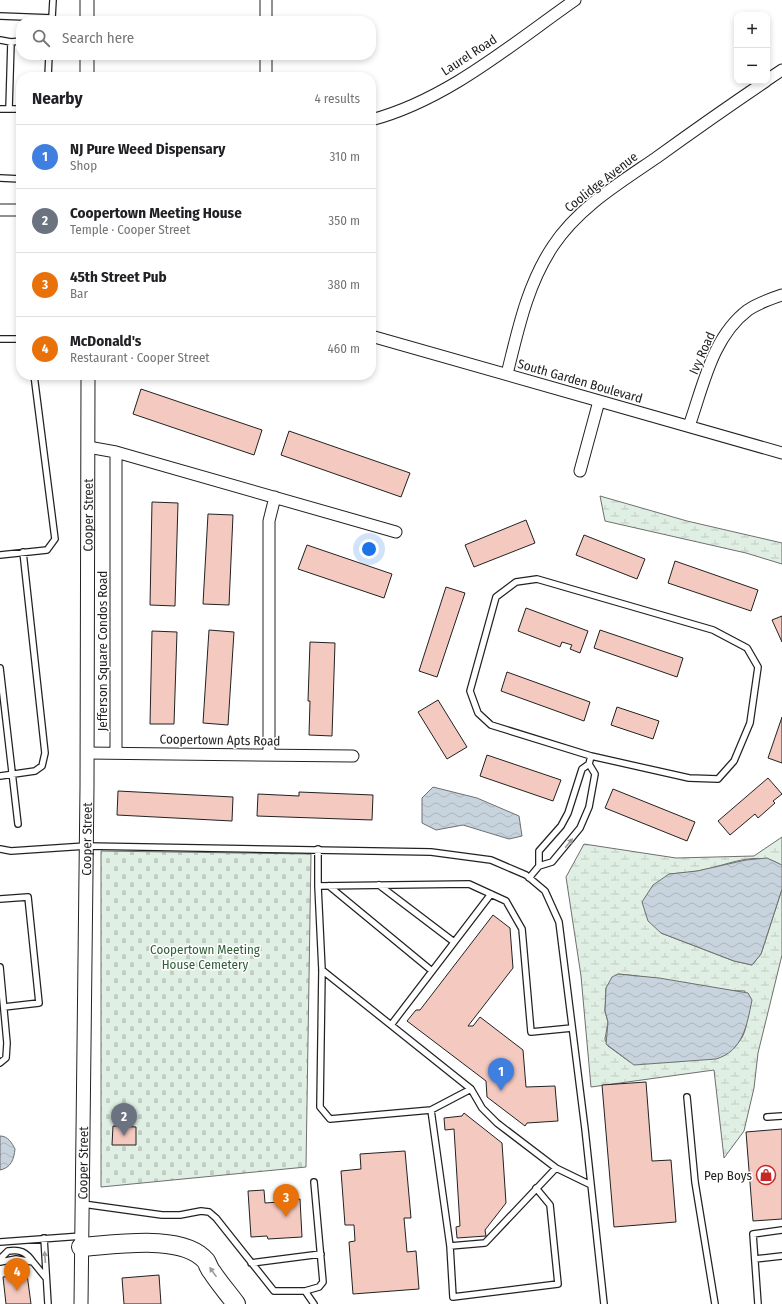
<!DOCTYPE html>
<meta charset="utf-8">
<style>
:root{--surface:#fff;--page:#f2f2f2;--text:#202124;--muted:#757577;--line:#e0e0e0;--accent:#0b8043}
body{margin:0;font-family:"Fira Sans Condensed",sans-serif;background:var(--page);color:var(--text)}
.controls{position:absolute;right:12px;top:12px;display:grid;overflow:hidden;border-radius:8px;box-shadow:0 2px 6px #0003}
.controls button{width:36px;height:36px;display:grid;place-items:center;padding:0;border:0;border-bottom:1px solid var(--line);background:var(--surface);color:var(--text);font:20px sans-serif}
.you{position:absolute;left:369px;top:549px;width:14px;height:14px;margin:-10px;border:3px solid #fff;border-radius:50%;background:#1a73e8;box-shadow:0 0 0 6px #1a73e833}
.badge{display:grid;place-items:center;width:26px;height:26px;border-radius:50%;background:var(--accent);color:#fff;font-size:13px;font-weight:700}
.pin{position:absolute;translate:-50% -33px;filter:drop-shadow(0 1px 2px #0008)}
.pin::after{content:'';position:absolute;top:21px;width:14px;height:12px;background:inherit;clip-path:polygon(0 0,100% 0,50% 100%)}
.list{margin:0;padding:0;list-style:none}
h2{display:flex;justify-content:space-between;align-items:center;height:52px;margin:0;padding:0 16px;font-size:17px}
h2 small{font-size:13px;font-weight:400;color:var(--muted)}
.list li{display:grid;grid-template-columns:26px 1fr auto;gap:12px;align-items:center;box-sizing:border-box;height:64px;padding:0 16px;border-top:1px solid var(--line)}
.list b{display:block;font-size:15px;white-space:nowrap}
.list p{margin:0;font-size:13px;white-space:nowrap;color:var(--muted)}
.list em{font-size:13px;font-style:normal;color:var(--muted)}
.icon{flex:none;width:22px;height:22px;fill:none;stroke:currentColor;stroke-width:2;stroke-linecap:round;stroke-linejoin:round}
.map{position:relative;flex:none;width:782px;height:1304px;overflow:hidden}
.search{position:absolute;background:var(--surface);box-shadow:0 2px 6px #0003;left:16px;top:16px;width:360px;height:44px;display:flex;align-items:center;gap:10px;box-sizing:border-box;padding:0 14px;border-radius:16px;color:var(--muted);font-size:15px}
.panel{position:absolute;background:var(--surface);box-shadow:0 2px 6px #0003;left:16px;top:72px;width:360px;height:308px;border-radius:16px}
.map>svg:first-child{display:block}
.wetland{fill:url(#wetland-marsh);stroke:#6f6f6f;fill-rule:evenodd}
.cemetery{fill:url(#cemetery-stones);stroke:#6f6f6f}
.water{fill:url(#water-waves);stroke:#6f6f6f}
.building{fill:#f3c9c0;stroke:#222}
.lines{fill:none;stroke-linecap:round;stroke-linejoin:round}
.service-casing{stroke:#222;stroke-width:8}
.minor-casing{stroke:#222;stroke-width:13}
.tertiary-casing{stroke:#222;stroke-width:15}
.trunk-casing{stroke:#222;stroke-width:20}
.service{stroke:#fff;stroke-width:5.5}
.minor{stroke:#fff;stroke-width:11}
.tertiary{stroke:#fff;stroke-width:13}
.trunk{stroke:#fff;stroke-width:18}
.oneway{fill:#9c9c9c}
.labels{text-anchor:middle;dominant-baseline:central;stroke-width:3;stroke-linejoin:round;paint-order:stroke}
.street-label{font-size:13px;fill:#222;stroke:#fff}
.park-label{font-size:13px;fill:#2f5e38;stroke:#fff}
.poi-label{font-size:13px;fill:#222;stroke:#fff;text-anchor:end}
</style>
<div class="map">
<svg width="782" height="1304" viewBox="0 0 782 1304">
<defs>
<pattern id="wetland-marsh" width="20" height="14" patternUnits="userSpaceOnUse"><rect width="20" height="14" fill="#e0efe3"/><path d="M1 5h8M5 5V1M11 12h8M15 12V8" fill="none" stroke="#c0cdc2"/></pattern>
<pattern id="cemetery-stones" width="16" height="16" patternUnits="userSpaceOnUse"><rect width="16" height="16" fill="#e0efe3"/><path d="M2 7V4a2 2 0 0 1 4 0v3zM10 15v-3a2 2 0 0 1 4 0v3z" fill="#c0cdc2"/></pattern>
<pattern id="water-waves" width="16" height="10" patternUnits="userSpaceOnUse"><rect width="16" height="10" fill="#c7d3dd"/><path d="M0 5q4-4 8 0t8 0" fill="none" stroke="#abb5bd"/></pattern>
</defs>
<rect width="100%" height="100%" fill="#fff"/>
<path class="wetland" d="M600,496L687,521L782,543V564L746,553L605,521Z
M782,837V866C759,848 723,867 698,871C688,873 679,873 669,874L661,933L734,961L752,965L761,954L782,889V955L758,1053L754,1088L744,1131L724,1158L714,1070L591,1087L581,976L566,877L584,844L676,858L754,856ZM618,974C661,977 702,991 745,991C746,1010 751,1030 737,1044L630,1062L608,1046L605,1039L608,1022L605,1011L606,988Z"/>
<path class="cemetery" d="M101,851L311,854L306,1167L101,1187Z"/>
<path class="water" d="M433,787L477,798L519,816L522,836L509,839L463,825L436,830L422,823V798Z
M767,858L782,865V889L761,954L752,965L734,961L661,933L648,921L642,902L653,885L669,874L697,871L746,860Z
M618,974L659,978L748,993L752,1000C747,1025 743,1051 716,1059L634,1065L606,1044L608,1022L605,1011L606,988L612,977Z
M0,1136C8,1136 12,1143 15,1149C14,1159 11,1168 0,1170Z"/>
<path class="building" d="M141,389L262,430L254,455L133,414Z
M289,431L410,473L401,497L281,455Z
M152,502L178,503L175,606L150,605Z
M208,514L233,515L229,605L203,604Z
M526,520L535,543L474,567L465,545Z
M584,535L645,559L637,579L576,555Z
M307,545L392,574L384,598L298,569Z
M675,561L758,590L751,611L668,583Z
M446,587L465,593L437,677L419,671Z
M526,608L588,631L580,653L570,649L572,645L562,642L560,647L518,631Z
M782,616V642L772,620Z
M209,630L234,632L228,725L203,723Z
M600,630L683,658L677,677L594,648Z
M152,631L177,632L174,724H150Z
M310,642L335,643L332,736L309,735L310,701H308Z
M507,672L590,702L584,721L501,691Z
M438,700L467,747L447,759L418,712Z
M617,707L659,721L653,739L611,725Z
M782,717V763L768,758Z
M487,755L561,780L553,801L480,776Z
M768,778L782,794L773,801L775,803L758,818L755,814L730,835L718,821Z
M613,789L695,822L687,841L605,808Z
M118,791L233,797L232,821L117,815Z
M299,792L373,795L372,820L257,816L258,794L299,796Z
M493,915L510,928L513,968L468,1026H473L480,1017L523,1050L526,1087L555,1086L558,1121L527,1123L525,1126L487,1097L486,1081L407,1021L416,1010H420Z
M646,1082L652,1161L671,1160L676,1222L614,1227L602,1085Z
M464,1113L502,1143L506,1203L485,1230L486,1236L457,1238L456,1227L460,1226L454,1129L445,1130L444,1118L462,1116Z
M113,1126L136,1127V1145H112Z
M782,1129V1219L753,1221L746,1132Z
M405,1151L411,1218H404L407,1252L416,1251L419,1289L353,1294L349,1242L355,1241L354,1225H345L341,1171L361,1169L360,1154Z
M264,1190L265,1203L279,1202L278,1195L286,1194L287,1200L300,1199L302,1237L268,1239L267,1236L251,1237L248,1191Z
M27,1274L31,1304H6L3,1277Z
M159,1275L161,1304H124L122,1278Z"/>
<g class="lines">
<g class="service-casing">
<path id="service" d="M0,16L52,18L53,0
M0,40L11,42
M48,77L49,55
M0,109H21
M9,109L11,42L21,41
M0,178L21,179
M0,339H21
M0,555L47,550L55,539L34,375
M0,668L18,824
M0,776L35,771L42,766L45,753L23,552
M0,849L11,851L86,846L431,852L491,860L526,875L545,891L559,922L585,1129L604,1304
M318,849V886L322,970L320,1107L330,1119L431,1110L450,1246L485,1243L556,1168
M539,866L552,862L580,828L589,807L595,774L589,764
M529,878L539,866V851L561,826L568,813L582,769L589,764L591,756L689,778L718,779L734,761L750,723L758,667L747,648L713,630L537,579L516,582L496,597L470,691L478,713L491,725L591,756
M379,885L454,942
M318,886L469,884L506,901L522,929L531,1032L572,1028
M329,886L432,971
M0,899L28,897L39,1003L4,1007
M0,967L7,1043L6,1058L0,1063
M322,970L471,1089L482,1108L497,1123L556,1168L591,1185
M391,1025L491,894
M687,1097L695,1182L715,1304
M431,1110L471,1089
M767,1117L782,1116
M83,1204L162,1215H180L201,1211L209,1212L216,1218L274,1291H305L314,1304
M44,1238L48,1304
M0,1242L82,1236
M450,1246L453,1297L558,1284L550,1205L536,1188
M0,1259L8,1251C20,1249 26,1252 33,1262
M755,1259L782,1256
M0,1262L16,1259L33,1262L46,1278
M251,1263L321,1254
M305,1291L319,1287L323,1282L314,1182
M758,1304L753,1234L782,1230"/>
</g>
<g class="minor-casing">
<path id="minor" d="M266,0V21
M266,55V77
M767,80L782,70
M371,120C447,100 512,44 575,0
M0,210H21
M371,336L782,453
M507,374C518,330 527,285 553,246C578,208 618,184 656,158C692,132 729,106 766,81
M689,426C703,387 712,337 748,310C758,303 770,299 782,295
M88,447L116,452L396,532
M580,471L599,401
M87,753L353,756
M116,753V452
M269,755V521L275,497"/>
</g>
<g class="tertiary-casing">
<g id="tertiary">
<path d="M87,21V0"/>
<path d="M87,77V55"/>
<path id="s1" d="M81,1304L87,787L88,375"/>
</g>
</g>
<g class="trunk-casing">
<path id="trunk" d="M81,1247C114,1245 183,1233 206,1261C208,1264 209,1269 212,1272C219,1283 228,1293 236,1304"/>
</g>
<use href="#service" class="service"/>
<use href="#minor" class="minor"/>
<use href="#tertiary" class="tertiary"/>
<use href="#trunk" class="trunk"/>
</g>
<defs><path id="oneway-solid" d="M-6-.8H1V-3.2L6.5 0L1 3.2V.8H-6Z"/></defs>
<g class="oneway">
<use href="#oneway-solid" transform="translate(569 843) rotate(-51)"/>
<use href="#oneway-solid" transform="translate(45 1257) rotate(-94)"/>
<use href="#oneway-solid" transform="translate(213 1272) rotate(-125)"/>
</g>
<defs>
<g id="shop-ring" transform="scale(1)"><circle r="9.5" fill="#fff" stroke="#c62828" stroke-width="1.5"/><path d="M-5-2.5h2.3a2.7 3.5 0 0 1 5.4 0H5L5.5 6h-11ZM-1.5-2.5h3a1.5 2.3 0 0 0-3 0Z" fill="#c62828"/></g>
</defs>
<g fill-rule="evenodd">
<use href="#shop-ring" x="766" y="1175"/>
</g>
<g class="labels">
<g class="street-label">
<text transform="translate(469 55) rotate(-33)">Laurel Road</text>
<text transform="translate(601 182) rotate(-38)">Coolidge Avenue</text>
<text transform="translate(702 353) rotate(-66)">Ivy Road</text>
<text transform="translate(580 381) rotate(16)">South Garden Boulevard</text>
<text stroke="none"><textPath href="#s1" startOffset="789">Cooper Street</textPath></text>
<text transform="translate(102 651) rotate(-90)">Jefferson Square Condos Road</text>
<text transform="translate(220 740) rotate(1)">Coopertown Apts Road</text>
<text stroke="none"><textPath href="#s1" startOffset="465">Cooper Street</textPath></text>
<text stroke="none"><textPath href="#s1" startOffset="141">Cooper Street</textPath></text>
</g>
<g class="park-label">
<text x="205" y="949">Coopertown Meeting<tspan x="205" dy="15">House Cemetery</tspan></text>
</g>
<g class="poi-label">
<text x="752" y="1175">Pep Boys</text>
</g>
</g>
</svg>
<div class="controls">
<button>+</button>
<button>−</button>
</div>
<div class="you"></div>
<div class="pin badge" style="left:501px;top:1091px;background:#3f7fe0">1</div>
<div class="pin badge" style="left:124px;top:1136px;background:#6b7280">2</div>
<div class="pin badge" style="left:286px;top:1217px;background:#e8710a">3</div>
<div class="pin badge" style="left:17px;top:1291px;background:#e8710a">4</div>
<div class="search"><svg class="icon" aria-label="search" viewBox="0 0 24 24"><circle cx="10" cy="10" r="6"/><path d="M15 15l6 6"/></svg>Search here</div>
<section class="panel">
<h2>Nearby<small>4 results</small></h2>
<ul class="list">
<li><span class="badge" style="background:#3f7fe0">1</span><div><b>NJ Pure Weed Dispensary</b><p>Shop</p></div><em>310 m</em></li>
<li><span class="badge" style="background:#6b7280">2</span><div><b>Coopertown Meeting House</b><p>Temple · Cooper Street</p></div><em>350 m</em></li>
<li><span class="badge" style="background:#e8710a">3</span><div><b>45th Street Pub</b><p>Bar</p></div><em>380 m</em></li>
<li><span class="badge" style="background:#e8710a">4</span><div><b>McDonald's</b><p>Restaurant · Cooper Street</p></div><em>460 m</em></li>
</ul>
</section>
</div>
